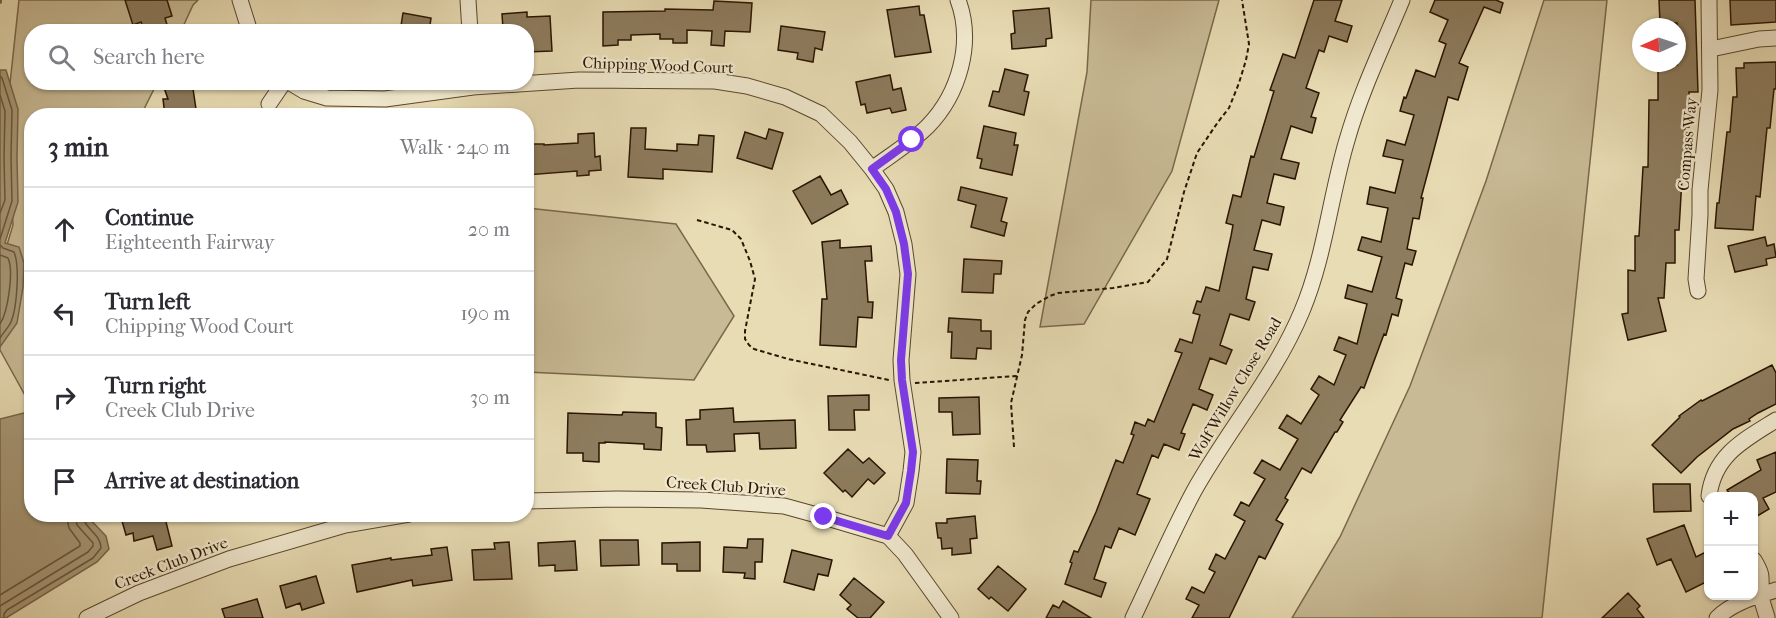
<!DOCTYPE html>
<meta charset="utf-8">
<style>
:root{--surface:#fff;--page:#f2f2f3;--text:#2b2b33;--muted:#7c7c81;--line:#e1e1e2}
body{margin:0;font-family:"IM FELL French Canon",serif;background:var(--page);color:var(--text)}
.controls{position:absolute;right:18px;bottom:18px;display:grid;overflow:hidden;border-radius:12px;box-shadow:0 2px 4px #0004}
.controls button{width:54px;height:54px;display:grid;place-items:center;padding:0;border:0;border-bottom:2px solid var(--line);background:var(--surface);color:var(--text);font:30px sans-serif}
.compass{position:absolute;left:1632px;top:18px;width:54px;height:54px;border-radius:50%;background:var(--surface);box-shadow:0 2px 4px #0004;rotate:267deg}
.stop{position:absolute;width:18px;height:18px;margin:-14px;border:4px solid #7c3aed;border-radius:50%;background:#fff}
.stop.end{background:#7c3aed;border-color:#fff;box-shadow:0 2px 6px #0008}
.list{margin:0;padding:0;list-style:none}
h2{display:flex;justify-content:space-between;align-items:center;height:78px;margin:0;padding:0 24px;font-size:26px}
h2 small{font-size:20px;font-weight:400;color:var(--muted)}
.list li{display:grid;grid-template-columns:39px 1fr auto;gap:18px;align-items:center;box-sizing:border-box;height:84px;padding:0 24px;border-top:2px solid var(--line)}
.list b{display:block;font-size:22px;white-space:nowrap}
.list p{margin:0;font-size:20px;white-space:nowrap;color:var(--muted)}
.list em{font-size:20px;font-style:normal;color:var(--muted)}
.icon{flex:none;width:33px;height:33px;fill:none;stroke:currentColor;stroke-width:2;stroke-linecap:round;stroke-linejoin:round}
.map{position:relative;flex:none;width:1776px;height:618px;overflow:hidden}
.search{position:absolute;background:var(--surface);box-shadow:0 2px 4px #0004;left:24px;top:24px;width:510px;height:66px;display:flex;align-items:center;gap:15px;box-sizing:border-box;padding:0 21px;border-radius:24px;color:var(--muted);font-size:22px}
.panel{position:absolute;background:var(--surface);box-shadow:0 2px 4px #0004;left:24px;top:108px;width:510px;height:414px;border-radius:24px}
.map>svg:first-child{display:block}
.green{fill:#c8ba95;stroke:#79684a;stroke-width:1.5}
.water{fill:#a79877;stroke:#756447;stroke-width:1.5}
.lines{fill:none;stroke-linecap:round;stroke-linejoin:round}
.shore{stroke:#68563c;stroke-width:1.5}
.stream{stroke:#756447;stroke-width:4}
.building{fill:#8d7c5e;stroke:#2a1500;stroke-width:1.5}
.street-casing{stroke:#5a472d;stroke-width:17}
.path{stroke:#2a1500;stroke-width:2;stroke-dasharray:4.5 3;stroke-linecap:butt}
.street{stroke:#f0e8ce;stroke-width:15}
.route{stroke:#7c3aed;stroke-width:8}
.labels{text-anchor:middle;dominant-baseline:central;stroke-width:4.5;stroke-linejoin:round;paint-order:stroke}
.street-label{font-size:16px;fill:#2a1500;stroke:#f0e8ce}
</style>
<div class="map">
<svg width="1776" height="618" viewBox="0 0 1776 618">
<rect width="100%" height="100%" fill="#e8dcb4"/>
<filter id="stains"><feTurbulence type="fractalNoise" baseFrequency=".00333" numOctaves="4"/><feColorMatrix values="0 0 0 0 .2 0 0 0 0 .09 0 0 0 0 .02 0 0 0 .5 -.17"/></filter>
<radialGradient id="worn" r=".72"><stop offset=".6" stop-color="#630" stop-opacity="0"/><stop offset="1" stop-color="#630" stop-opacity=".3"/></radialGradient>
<path class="green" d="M19,0H198L193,5L181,31L32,32V82L157,83L141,115L32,116L31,406L0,350V268L13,225L7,111Z
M1091,0H1219L1172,171L1084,324L1040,327L1087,72Z
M1544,0H1607L1542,618H1292L1340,537L1410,386L1486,181Z
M527,208L676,224L734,316L694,380L527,372Z"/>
<path class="water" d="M0,70H6L18,109L17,158L18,202L5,243L19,247L24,263L23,287L17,323L0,347Z
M28,412L32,413V514L86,515L106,536L109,549L97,562L6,618H0V419Z"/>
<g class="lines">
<path class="shore" d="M0,76L2,78L12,110L11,158L12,201L0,239
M0,95L5,111L4,158L5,200L0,213
M0,245L3,248L14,252C20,266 17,308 11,322C8,328 3,333 0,338
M0,255L8,258C14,271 8,312 0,324
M0,595L80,546V543L69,528L66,514
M0,606L88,552L93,546V543L77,525L75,514
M4,618V614L7,610L93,558L101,548C101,534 84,529 82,514"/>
<path class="stream" d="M0,2V0"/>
</g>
<path class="building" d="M125,0H167L172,16L165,18L168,28L157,32H145L141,22L133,25Z
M1314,0H1342L1335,21L1352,26L1347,42L1329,36L1324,52L1319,50L1306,88L1319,93L1311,117L1316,118L1312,133L1291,126L1281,159L1299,163L1295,179L1274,174L1267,203L1284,207L1280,225L1262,220L1254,250L1272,254L1268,270L1253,267L1246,299L1255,302L1249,320L1230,314L1220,345L1232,350L1226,364L1210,358L1199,389L1213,395L1207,410L1193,404L1181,433L1185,434L1179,450L1164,444L1158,458L1152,455L1137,494L1150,499L1135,535L1119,528L1111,548L1105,546L1094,579L1106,583L1101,597L1065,584L1072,563L1070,562L1074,551L1078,552L1096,512L1116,460L1123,463L1134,435L1131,434L1135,422L1145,426L1148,419L1154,422L1182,353L1175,351L1180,339L1192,343L1200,315L1193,313L1197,301L1201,302L1206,287L1219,291L1231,236L1233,225L1226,223L1233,195L1241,197L1251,156L1254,157L1274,91L1270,90L1283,54L1295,58Z
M1435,0H1496L1503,3L1500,13L1484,7L1459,63L1468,67L1458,100L1448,97L1421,198H1423L1419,219L1413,218L1407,249L1416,251L1412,265L1405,263L1396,298L1402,300L1398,316L1392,314L1386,335L1384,334L1364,388L1361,387L1340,420L1343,422L1337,432H1335L1311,473L1302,468L1285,498L1288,500L1276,520L1283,524L1265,559L1259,556L1229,618H1192L1199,605L1186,599L1192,587L1204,593L1215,572L1209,569L1216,554L1225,559L1245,521L1234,515L1241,502L1249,506L1265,479L1254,473L1262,460L1280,470L1298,439L1279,428L1287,415L1301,424L1319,395L1311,389L1319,376L1334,385L1346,355L1334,350L1339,337L1357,344L1367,304L1345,298L1348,285L1372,292L1382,257L1358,250L1362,237L1381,242L1388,208L1367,204L1370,187L1395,193L1403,160L1383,156L1387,140L1405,145L1414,115L1400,111L1404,97L1406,98L1416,70L1435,77L1446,44L1439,41L1448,20L1430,12Z
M1659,0H1695L1698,92H1689V127H1685L1684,161H1683L1679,230H1675V263H1666L1664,298H1658L1666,331L1628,340L1622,314L1628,313V270L1635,271V236H1639L1643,167H1648L1649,100H1658V65H1677V23H1660Z
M1730,0H1776V22L1731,25Z
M714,1L752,3L750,32L725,31L724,46L711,45L712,31L687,30V43H673V39H660V34L631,35V40H618V45L603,46V12L665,11V9L713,10Z
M919,6L920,15H924L931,52L895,57L887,10Z
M1049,8L1052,38L1046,39V46L1012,49L1011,34L1015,33L1013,11Z
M527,12V17L550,16L552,51L526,52V32H522V28L503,29L502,14Z
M403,13L431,18L429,32H400Z
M781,26L825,32L822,50L815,48L813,62L797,59L798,53L778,50Z
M1776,62V89H1774L1770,128H1767L1760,197L1756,196L1753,230L1715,228L1717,203H1719L1727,132H1730L1733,97H1737L1736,68H1744V63Z
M1005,69L1028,75L1024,91L1029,92L1024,115L989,106L993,91L999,92Z
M890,75L893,90L901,88L906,110L892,113L890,108L867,113L865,104L861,105L856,82Z
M162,82H192L197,116H165L163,99H168Z
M984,126L1016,133L1014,145H1018L1012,175L980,168L982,159L977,158Z
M631,128H646L645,149L677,151V144L698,145L699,135L714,136L712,172L663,169V179L628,177Z
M769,129L783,133L772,169L737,158L745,132L766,139Z
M594,133L595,157L600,156L601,170L589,171V175L577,176V171L526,175V144H544V145L578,143V134Z
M820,176L831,195L841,190L848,204L812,224L793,191Z
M961,187L1007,198L1001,221L1007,223L1004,236L971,227L976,205L958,200Z
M1765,237L1767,246L1774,244L1776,257L1766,259L1767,265L1735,272L1728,246Z
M840,240V248L871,246L872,261H865L868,302H873L872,318L858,317L856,347L820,345L822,299H827L822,242Z
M964,259L1002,261L1001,274H994L993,293L962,292Z
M949,318L981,320V331H991V349L977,348L976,359L951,358L952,332H948Z
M1772,365L1776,373V404L1758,413L1749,419L1750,421L1733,429L1697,457L1681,473L1652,445L1680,417L1679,416L1701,400L1702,401Z
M869,395V410H854L855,430H829L828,396Z
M979,397L980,434L953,435L952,412H939V398Z
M733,408L734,422L795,420L796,448L760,449L759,433L734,434L735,451L707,452L706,445H687L686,420L700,419V410Z
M623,412L656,413V427L662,428L661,450L644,449V444L605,442V443H599V462L583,461V453H567L568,413L622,415Z
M848,449L863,463L869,458L885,473L874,484L868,479L852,497L845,490L843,492L824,473Z
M1776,452V492L1763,498L1769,509L1754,518V496H1731L1727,490L1761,470L1757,460Z
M947,459L978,460L977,481H981L980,494L946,493Z
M1653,484H1690L1691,511L1654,512Z
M120,514H164L172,546L157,550L153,536L134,541L133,533L126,535Z
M975,516L977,538L970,539L971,553L952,555V548L942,549L941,538H938L936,523H947V519Z
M1684,525L1696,557L1708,551V581L1686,592L1671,559L1657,565L1647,539Z
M748,539H763L762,562H755V579L744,578L745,573L723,572L724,547L747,548Z
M600,540H638L639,565L601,566Z
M575,541L577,570L555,571V565L539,566L538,543Z
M509,542L512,579L474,580L472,550L495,549L494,543Z
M700,542V571H677V564H662V543Z
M447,547L452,580L413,586L412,580L357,592L352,565L391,558V560L432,555L431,549Z
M792,550L832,560L828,576L818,574L814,590L784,582Z
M998,566L1026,589L1008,611L991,597L989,599L978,589Z
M316,576L324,603L302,610L300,603L286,608L280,586Z
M854,578L884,602L870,618H858L847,609L851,605L840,595Z
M1628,593L1640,606L1637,609L1644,618H1602Z
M257,599L263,618H225L222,609Z
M1063,601L1091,618H1046L1053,605L1059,608Z"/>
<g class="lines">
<g class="street-casing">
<path id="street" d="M240,0L250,32
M468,0L470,32
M1711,49L1759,39L1776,38
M289,82L304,91L327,98L385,99L473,87L579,80L715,81L747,86L785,97L821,114L850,142L872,169L886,189L896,212L904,244L908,274L901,360L902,380L913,452L911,471L906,503L888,536
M269,104L284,82
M872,169C891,155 912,142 928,126C959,94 974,43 958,0
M1698,291L1696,279L1700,215V190L1710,90L1709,0
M1709,496C1714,455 1744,440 1776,420
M526,501L617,499L701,500L784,506L824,517L888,536L905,554L951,618
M1754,560C1763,575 1761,576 1761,593C1761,601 1765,610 1767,617
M87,618L139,593L229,559L345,525L409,514
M1133,618C1153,576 1172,532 1194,491C1228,430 1275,376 1302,311C1325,256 1330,197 1347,140C1361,91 1383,46 1402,0
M1717,618C1732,603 1756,596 1776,590"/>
</g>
<path class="path" d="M697,220L732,230L741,239L750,261L755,279L745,331V339L749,345L754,349L788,359L889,380
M915,383L1017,376
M1014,447L1011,403L1022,355L1025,320L1028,312L1036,304L1050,296L1058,293L1113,288L1148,282L1167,259L1184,192L1197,153L1218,122L1229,108L1239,83L1246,60L1249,44L1242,0"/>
<use href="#street" class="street"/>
</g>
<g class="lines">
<path class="route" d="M824,517L888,536L906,503L911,471L913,452L902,380L901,360L908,274L904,244L896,212L886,189L872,169L912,140"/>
</g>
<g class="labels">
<g class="street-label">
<text transform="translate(658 65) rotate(2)">Chipping Wood Court</text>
<text transform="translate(1687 144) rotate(-85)">Compass Way</text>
<text transform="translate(1235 389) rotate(-59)">Wolf Willow Close Road</text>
<text transform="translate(726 486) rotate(4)">Creek Club Drive</text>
<text transform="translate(171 563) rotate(-21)">Creek Club Drive</text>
</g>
</g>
<rect width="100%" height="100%" filter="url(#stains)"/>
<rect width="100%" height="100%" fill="url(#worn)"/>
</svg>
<div class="controls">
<button>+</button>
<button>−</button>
</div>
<svg class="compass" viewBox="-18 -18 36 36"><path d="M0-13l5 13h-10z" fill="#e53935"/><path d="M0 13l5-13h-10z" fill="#7c7c81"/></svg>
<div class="stop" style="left:912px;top:140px"></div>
<div class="stop end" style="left:824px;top:517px"></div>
<div class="search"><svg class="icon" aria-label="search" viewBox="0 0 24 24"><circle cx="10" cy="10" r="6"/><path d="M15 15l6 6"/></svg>Search here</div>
<section class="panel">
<h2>3 min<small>Walk · 240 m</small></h2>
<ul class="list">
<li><svg class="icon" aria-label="ahead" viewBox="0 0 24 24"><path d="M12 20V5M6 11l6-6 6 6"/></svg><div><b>Continue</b><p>Eighteenth Fairway</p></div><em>20 m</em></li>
<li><svg class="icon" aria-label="left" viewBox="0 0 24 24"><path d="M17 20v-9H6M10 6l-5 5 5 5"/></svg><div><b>Turn left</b><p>Chipping Wood Court</p></div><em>190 m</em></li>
<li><svg class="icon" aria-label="right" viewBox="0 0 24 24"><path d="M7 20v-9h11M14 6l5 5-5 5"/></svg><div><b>Turn right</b><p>Creek Club Drive</p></div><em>30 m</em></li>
<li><svg class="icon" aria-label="arrive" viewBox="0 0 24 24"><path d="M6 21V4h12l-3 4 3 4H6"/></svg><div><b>Arrive at destination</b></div></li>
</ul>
</section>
</div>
